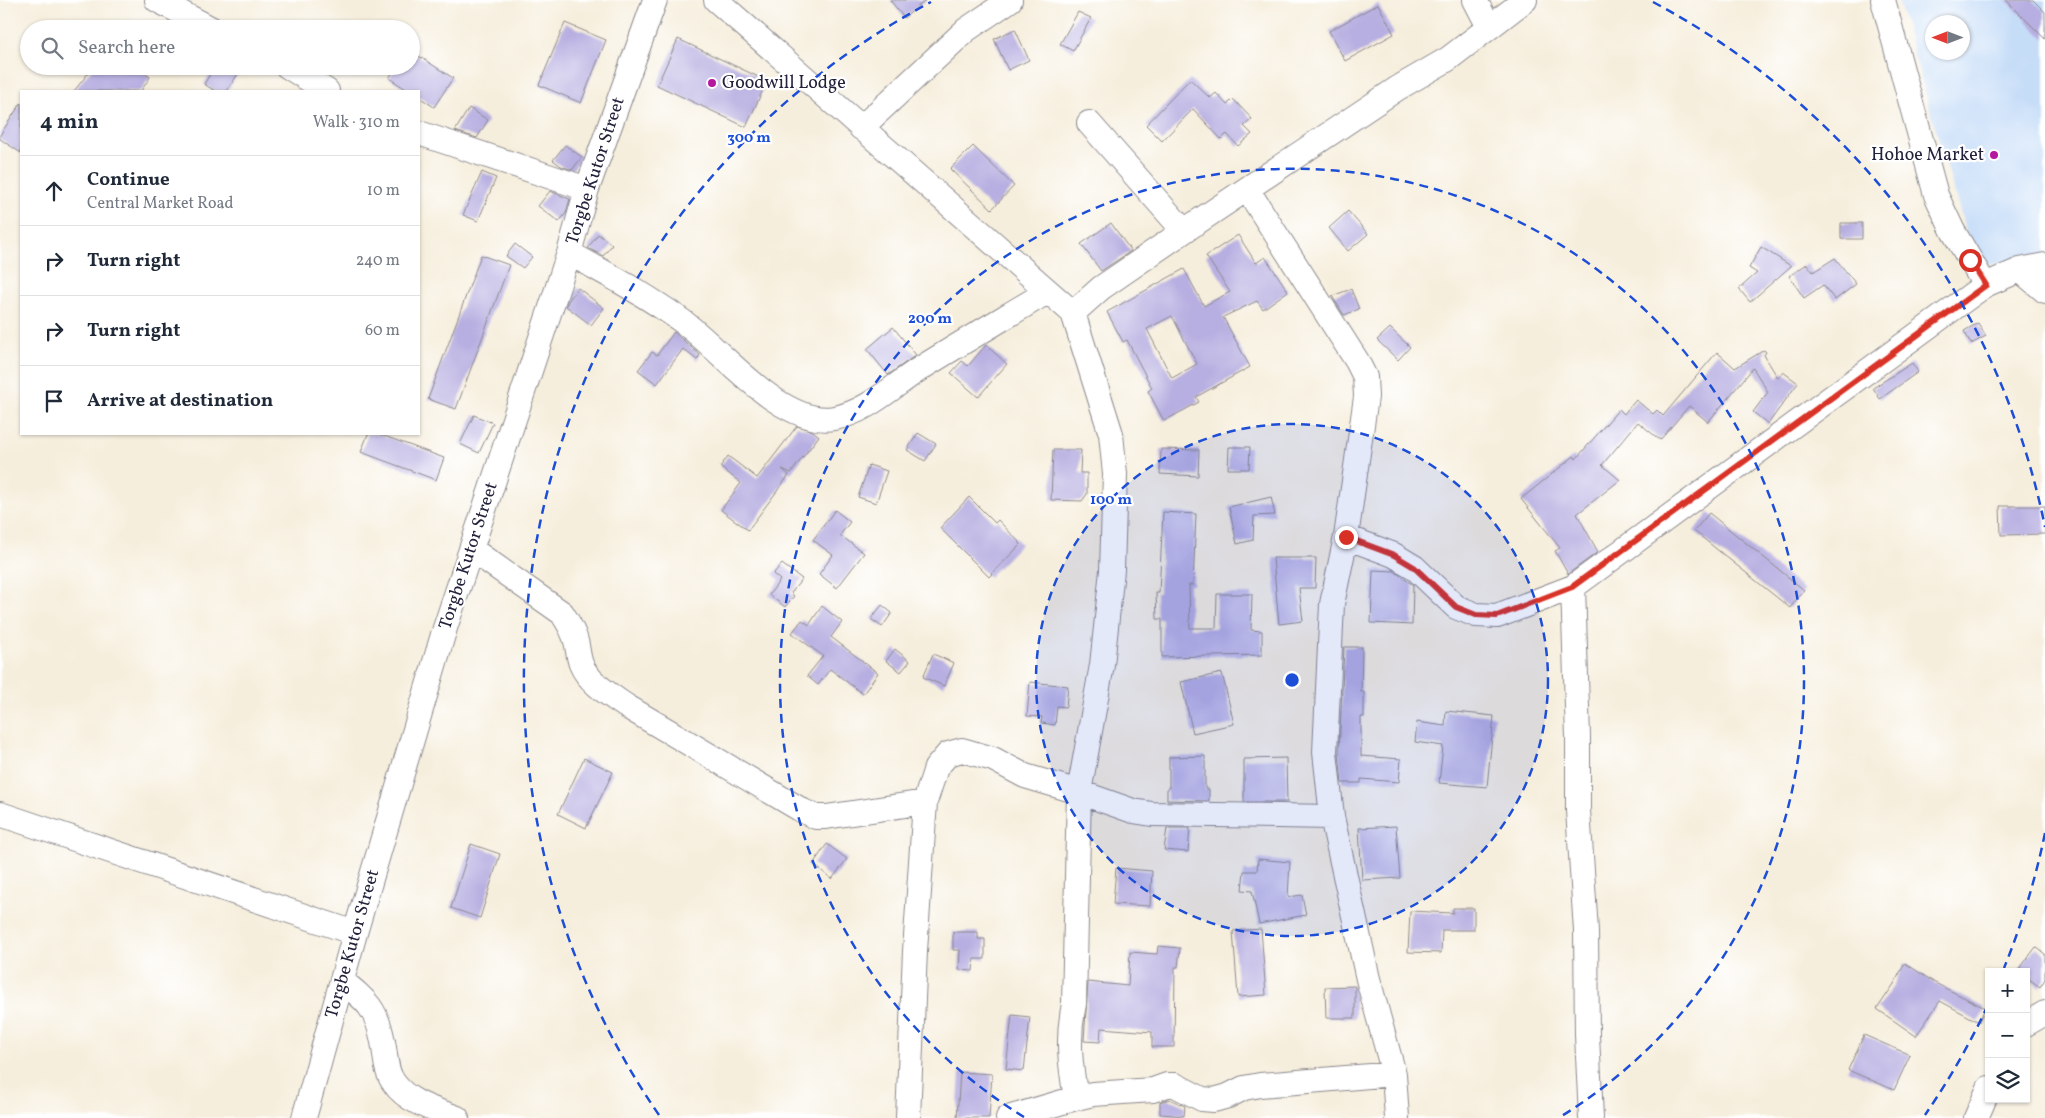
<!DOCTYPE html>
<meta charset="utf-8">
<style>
:root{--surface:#fff;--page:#f6f6f7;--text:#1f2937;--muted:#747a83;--line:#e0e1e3}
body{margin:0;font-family:Vollkorn,serif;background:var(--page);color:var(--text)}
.controls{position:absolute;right:15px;bottom:15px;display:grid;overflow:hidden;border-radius:0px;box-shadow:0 1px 4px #0004}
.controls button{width:45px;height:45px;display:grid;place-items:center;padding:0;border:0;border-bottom:1px solid var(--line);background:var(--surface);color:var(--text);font:25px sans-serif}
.compass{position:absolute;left:1925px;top:15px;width:45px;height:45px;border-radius:50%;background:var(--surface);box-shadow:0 1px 4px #0004;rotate:270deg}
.stop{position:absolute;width:15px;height:15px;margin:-11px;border:4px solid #d93025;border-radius:50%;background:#fff}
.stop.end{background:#d93025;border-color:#fff;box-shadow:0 1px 5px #0008}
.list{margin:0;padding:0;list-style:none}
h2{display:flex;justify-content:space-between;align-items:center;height:65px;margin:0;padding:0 20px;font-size:21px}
h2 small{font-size:16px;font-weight:400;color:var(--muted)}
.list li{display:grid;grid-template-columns:32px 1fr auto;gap:15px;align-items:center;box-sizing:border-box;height:70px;padding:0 20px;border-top:1px solid var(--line)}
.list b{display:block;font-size:19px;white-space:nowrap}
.list p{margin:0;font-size:16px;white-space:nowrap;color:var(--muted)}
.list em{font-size:16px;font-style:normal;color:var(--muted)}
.icon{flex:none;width:28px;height:28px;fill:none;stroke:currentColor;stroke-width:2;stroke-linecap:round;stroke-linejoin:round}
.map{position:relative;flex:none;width:2045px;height:1118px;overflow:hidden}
.search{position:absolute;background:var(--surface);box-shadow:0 1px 4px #0004;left:20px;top:20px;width:400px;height:55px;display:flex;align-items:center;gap:12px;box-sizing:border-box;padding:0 18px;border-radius:28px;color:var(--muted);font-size:19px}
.panel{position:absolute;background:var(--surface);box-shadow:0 1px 4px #0004;left:20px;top:90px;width:400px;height:345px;border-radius:0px}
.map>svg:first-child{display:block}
.built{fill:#c6ddf8;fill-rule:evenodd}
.building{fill:#b7afe1;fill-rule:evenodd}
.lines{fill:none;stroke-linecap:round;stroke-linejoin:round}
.minor-casing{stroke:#8c888c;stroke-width:26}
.minor{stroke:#fff;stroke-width:24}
.route{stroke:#d93025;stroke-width:6}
.ring{fill:none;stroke:#1d4ed8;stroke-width:2.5;stroke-dasharray:9 6}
.poi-dot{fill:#b5179e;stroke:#fff;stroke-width:2}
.labels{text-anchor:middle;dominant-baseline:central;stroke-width:4.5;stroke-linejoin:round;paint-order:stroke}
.poi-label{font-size:18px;fill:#22223b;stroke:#fff;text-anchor:start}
.street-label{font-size:18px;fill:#22223b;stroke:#fff}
.centre{fill:#1d4ed8;stroke:#fff;stroke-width:2.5}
.ring-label{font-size:15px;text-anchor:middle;font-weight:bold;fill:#1d4ed8;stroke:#fff;stroke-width:4.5;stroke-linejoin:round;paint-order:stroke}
</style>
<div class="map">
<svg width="2045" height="1118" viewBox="0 0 2045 1118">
<rect width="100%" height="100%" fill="#fff"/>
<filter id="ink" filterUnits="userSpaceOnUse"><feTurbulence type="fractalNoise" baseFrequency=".02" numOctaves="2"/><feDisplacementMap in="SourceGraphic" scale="10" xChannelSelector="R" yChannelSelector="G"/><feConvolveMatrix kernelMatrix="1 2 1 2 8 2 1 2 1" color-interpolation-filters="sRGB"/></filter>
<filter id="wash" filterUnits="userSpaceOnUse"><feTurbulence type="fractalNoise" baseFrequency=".0096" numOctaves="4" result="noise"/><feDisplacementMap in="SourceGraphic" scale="20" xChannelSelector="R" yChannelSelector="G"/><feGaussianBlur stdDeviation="1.12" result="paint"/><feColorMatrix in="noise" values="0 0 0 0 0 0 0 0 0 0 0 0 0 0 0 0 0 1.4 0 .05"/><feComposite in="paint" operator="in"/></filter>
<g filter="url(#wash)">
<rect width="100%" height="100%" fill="#f6eedc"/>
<path class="built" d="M1898,0H2045V258L1976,266ZM1932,22H1962V52H1932Z"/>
<g id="blocks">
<path class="building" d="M890,0H926L904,18Z
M2006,0H2033L2045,12V39Z
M1378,4L1394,34L1345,61L1329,31Z
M1078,12L1091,18L1073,51L1060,44Z
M565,23L606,40L581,103L539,85Z
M1015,29L1029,60L1008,70L994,39Z
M678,39L767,81L746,127L657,85Z
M411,51L453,78L434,107L419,97V91H409L389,78L397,66H411Z
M94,66H133L150,77L141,91H74Z
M215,66H243L227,91H215L204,84Z
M1190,79L1210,98L1216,93L1227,105L1233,99L1252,119L1244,126L1252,134L1238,146L1227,134L1221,139L1193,109L1162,141L1146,125Z
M21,103V153L0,139V135Z
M469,108L488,120L477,138L455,131Z
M565,145L582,157L572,170L561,166L553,160Z
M973,146L1014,186L992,209L950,169Z
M482,172L496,178L478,221L463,215Z
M550,191L570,199L566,213L559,222L538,206Z
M1348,211L1368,234L1348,251L1329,228Z
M1111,223L1131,251L1101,271L1081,244Z
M1841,223H1862V239H1841Z
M598,234L612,245L603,256L588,248Z
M1238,235L1256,263L1265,257L1288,291L1263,309L1257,301L1223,317L1250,367L1196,397L1199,402L1164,421L1148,391L1152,388L1127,340L1123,342L1107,312L1184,269L1204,306L1230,292L1206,256ZM1172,316L1197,364L1172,378L1147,329Z
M515,244L532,257L523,268L506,256Z
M1761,247L1791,266L1750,302L1739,289L1757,273L1749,268Z
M481,255L509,265L456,409L428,399Z
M1835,258L1856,284L1835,300L1823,285L1804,298L1789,276L1807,264L1813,272Z
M578,288L604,308L591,325L566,306L568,301Z
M1351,289L1359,309L1344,315L1332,296Z
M1978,323L1986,336L1971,344L1964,331Z
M893,327L916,355L888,375L867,349Z
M1390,328L1410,347L1398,360L1377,340Z
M674,332L700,355L697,360L683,349L657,384L638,370L652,352L657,355Z
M986,345L1007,364L978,397L951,373L962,361L968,366Z
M1764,350L1766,352L1764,355L1778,378L1783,372L1798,383L1768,424L1753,412L1768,392L1753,368L1708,422L1689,406L1660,440L1638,422L1602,465L1620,480L1577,514L1598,552L1568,574L1555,551L1560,548L1521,499L1574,456L1576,459L1619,409L1624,414L1636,400L1653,414L1657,410L1663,416L1717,352L1735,368Z
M1912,363L1918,372L1880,399L1873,388Z
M474,415L493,423L479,453L460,444Z
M797,426L813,431L819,436L791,473L782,469L789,475L748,530L721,510L741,483L720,467L728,456L757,478Z
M918,433L936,444L925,461L907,450Z
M368,434H379L444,458L436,480L361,452Z
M1229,447H1250L1249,469H1228Z
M1161,449L1199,450L1198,476L1160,474Z
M1053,450H1081L1080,473H1087V494L1082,501L1051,500Z
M869,465L887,471L876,503L858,497Z
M969,497L995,523L998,520L1021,544L989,577L940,528Z
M1271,497L1275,515L1254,516L1253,540L1237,544L1229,507Z
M2000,506H2045V534L2001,535Z
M835,510L850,522L840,535L864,553L837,588L819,574L833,555L813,540Z
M1163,512L1196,514L1193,585H1189L1190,628H1216L1217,594H1252L1251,630L1262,631V655L1162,657V619H1157L1156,593H1159Z
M1709,513L1804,590L1790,608L1694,531Z
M1273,558H1316L1315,588H1299L1303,621L1279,624Z
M782,564L802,579L791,593L794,596L785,607L769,595L780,580L773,574Z
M1373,570L1394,571L1413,585L1412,625L1371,623Z
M882,605L892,613L882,627L871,619Z
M822,606L842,622L831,637L878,673L863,694L830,669L818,685L807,676L823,656L792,633L802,620L809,625Z
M1344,647H1362L1361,692H1364V717H1361V756L1401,759L1399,782L1361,779V783H1342L1339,752Z
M895,649L910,661L901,672L886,661Z
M933,654L954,663L944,686L923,677Z
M1222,673L1234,724L1193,733L1181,682Z
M1030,682L1068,686L1066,707L1057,706L1055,725L1041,723L1042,717L1027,716Z
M1446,711L1494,716L1487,787L1439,783L1443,746L1415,742L1417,722L1445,726Z
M1205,756V789H1209V801L1167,800V788H1169V757Z
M584,758L613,772L586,828L558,814Z
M1286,758L1287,802H1244V759Z
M1396,826L1400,878L1362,880L1359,828Z
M1167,828H1190L1188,852L1164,850Z
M471,844L500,854L480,918L451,908Z
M827,844L847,859L832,879L813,864Z
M1258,859L1290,862L1288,897L1302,895L1306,915L1259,924L1252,891L1242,890L1244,871H1257Z
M1116,868L1152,871L1150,906L1113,904Z
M1453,908H1474V930H1442L1441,953L1408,952L1410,911L1453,913Z
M1261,929L1266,995L1238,997L1233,931Z
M953,932H978V939H985V959H974L973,971L959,970L960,950H953Z
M1158,946L1180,948L1178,967H1175L1174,1047H1152V1032L1101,1028L1100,1042L1084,1041L1088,982L1128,986L1130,952L1157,954Z
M2036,947L2045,954V979L2040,987L2026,977V972L2018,971Z
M1905,963L1935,983L1985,1008L1979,1022L1940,1001L1916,1036L1877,1009L1894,984Z
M1355,986V1018H1326L1325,987Z
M1012,1015L1030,1017L1024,1071L1006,1069Z
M1864,1035L1910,1055L1894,1090L1848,1070Z
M960,1072L992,1074L989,1118H957Z
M1169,1099L1185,1106L1184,1116L1160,1114V1102Z"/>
</g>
</g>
<g filter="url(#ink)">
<use href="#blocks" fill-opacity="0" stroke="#8c888c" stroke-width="1"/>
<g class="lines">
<g class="minor-casing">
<path id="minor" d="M157,0L212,29
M716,0L1073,313L1101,288L1184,231L1398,88L1448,59L1525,0
M1475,0L1489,27
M1883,0L1936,195L1953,231L1985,285
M287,66L327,91
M1089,123L1184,231
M861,128L966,30L1010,0
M419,133L587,189
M569,253C607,274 646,295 682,321C721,349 781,427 834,418C865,413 892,387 918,370C961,343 1004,318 1047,292
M2020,270L2045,291
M1346,537L1394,555L1414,567L1456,607L1476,615L1497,616L1573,587L1578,737V810L1586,931L1587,1035L1591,1118
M471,549L562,613C568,622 573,630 576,641C578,648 578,656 581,664C588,682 610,695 626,706L803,811L816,817H826L925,802
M1573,587L1985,285L2020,270L2045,265
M0,814L355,933
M1332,817L1368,979L1394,1074L1397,1118
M342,981C367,1001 377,1009 383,1042C386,1056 385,1071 394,1083C408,1103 436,1110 457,1118
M2026,1024L2045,1013
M1076,1098C1070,1064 1067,1038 1074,1004L1079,792L1133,811L1152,814L1332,817L1325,752L1332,604L1346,537L1366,397L1365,377L1357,361L1247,189
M304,1118L355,933L445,628L569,253L587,189L655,0
M908,1118L915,951L925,802L936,768L948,754L962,750L993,759L1025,776L1079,792L1102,665L1112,570L1115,474L1111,434L1073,313
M1008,1118L1076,1098L1093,1094L1153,1090L1167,1085H1175L1202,1099L1214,1100L1228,1096L1244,1088L1260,1085L1394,1074
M1976,1118L1989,1088"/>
</g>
<use href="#minor" class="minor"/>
</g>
</g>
<g class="lines" filter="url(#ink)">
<path class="route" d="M1346,537L1394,555L1414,567L1456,607L1476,615L1497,616L1572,587L1986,285L1970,260"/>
</g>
<circle cx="1292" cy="680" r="256" fill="#1d4ed8" fill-opacity=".12"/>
<g class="ring">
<circle cx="1292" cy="680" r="256"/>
<path d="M1024 1117A512 512 0 1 1 1560 1117"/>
<path d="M2045 833A768 768 0 0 1 2004 968M1988 1005A768 768 0 0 1 1925 1115M659 1115A768 768 0 0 1 931 2M1653 2A768 768 0 0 1 2045 527"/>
</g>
<g class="poi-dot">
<circle cx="712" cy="83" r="5"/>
<circle cx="1994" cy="155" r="5"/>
</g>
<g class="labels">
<g class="poi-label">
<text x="722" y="83">Goodwill Lodge</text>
<text x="1984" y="155" text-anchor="end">Hohoe Market</text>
</g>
<g class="street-label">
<text transform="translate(596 171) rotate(-72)">Torgbe Kutor Street</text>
<text transform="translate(469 556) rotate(-72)">Torgbe Kutor Street</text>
<text transform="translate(353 944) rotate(-74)">Torgbe Kutor Street</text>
</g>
</g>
<circle cx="1292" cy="680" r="8" class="centre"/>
<g class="ring-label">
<text x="749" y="142">300 m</text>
<text x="930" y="323">200 m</text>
<text x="1111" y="504">100 m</text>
</g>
</svg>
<div class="controls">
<button>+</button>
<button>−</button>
<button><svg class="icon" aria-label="layers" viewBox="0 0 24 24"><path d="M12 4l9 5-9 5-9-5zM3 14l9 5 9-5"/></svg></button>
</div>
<svg class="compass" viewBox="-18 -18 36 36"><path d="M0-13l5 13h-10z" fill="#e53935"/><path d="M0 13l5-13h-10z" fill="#747a83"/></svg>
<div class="stop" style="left:1970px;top:260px"></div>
<div class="stop end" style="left:1346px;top:537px"></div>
<div class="search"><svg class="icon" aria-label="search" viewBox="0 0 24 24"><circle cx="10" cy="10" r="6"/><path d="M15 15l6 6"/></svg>Search here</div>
<section class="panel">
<h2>4 min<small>Walk · 310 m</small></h2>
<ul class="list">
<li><svg class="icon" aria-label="ahead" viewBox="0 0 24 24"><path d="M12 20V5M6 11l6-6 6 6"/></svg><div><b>Continue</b><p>Central Market Road</p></div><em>10 m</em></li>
<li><svg class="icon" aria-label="right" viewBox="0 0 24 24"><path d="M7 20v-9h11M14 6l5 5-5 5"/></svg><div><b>Turn right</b></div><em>240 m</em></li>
<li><svg class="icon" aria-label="right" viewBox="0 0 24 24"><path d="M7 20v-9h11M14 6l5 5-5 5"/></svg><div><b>Turn right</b></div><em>60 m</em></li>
<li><svg class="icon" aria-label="arrive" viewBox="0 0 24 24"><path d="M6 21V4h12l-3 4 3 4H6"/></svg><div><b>Arrive at destination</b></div></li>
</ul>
</section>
</div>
